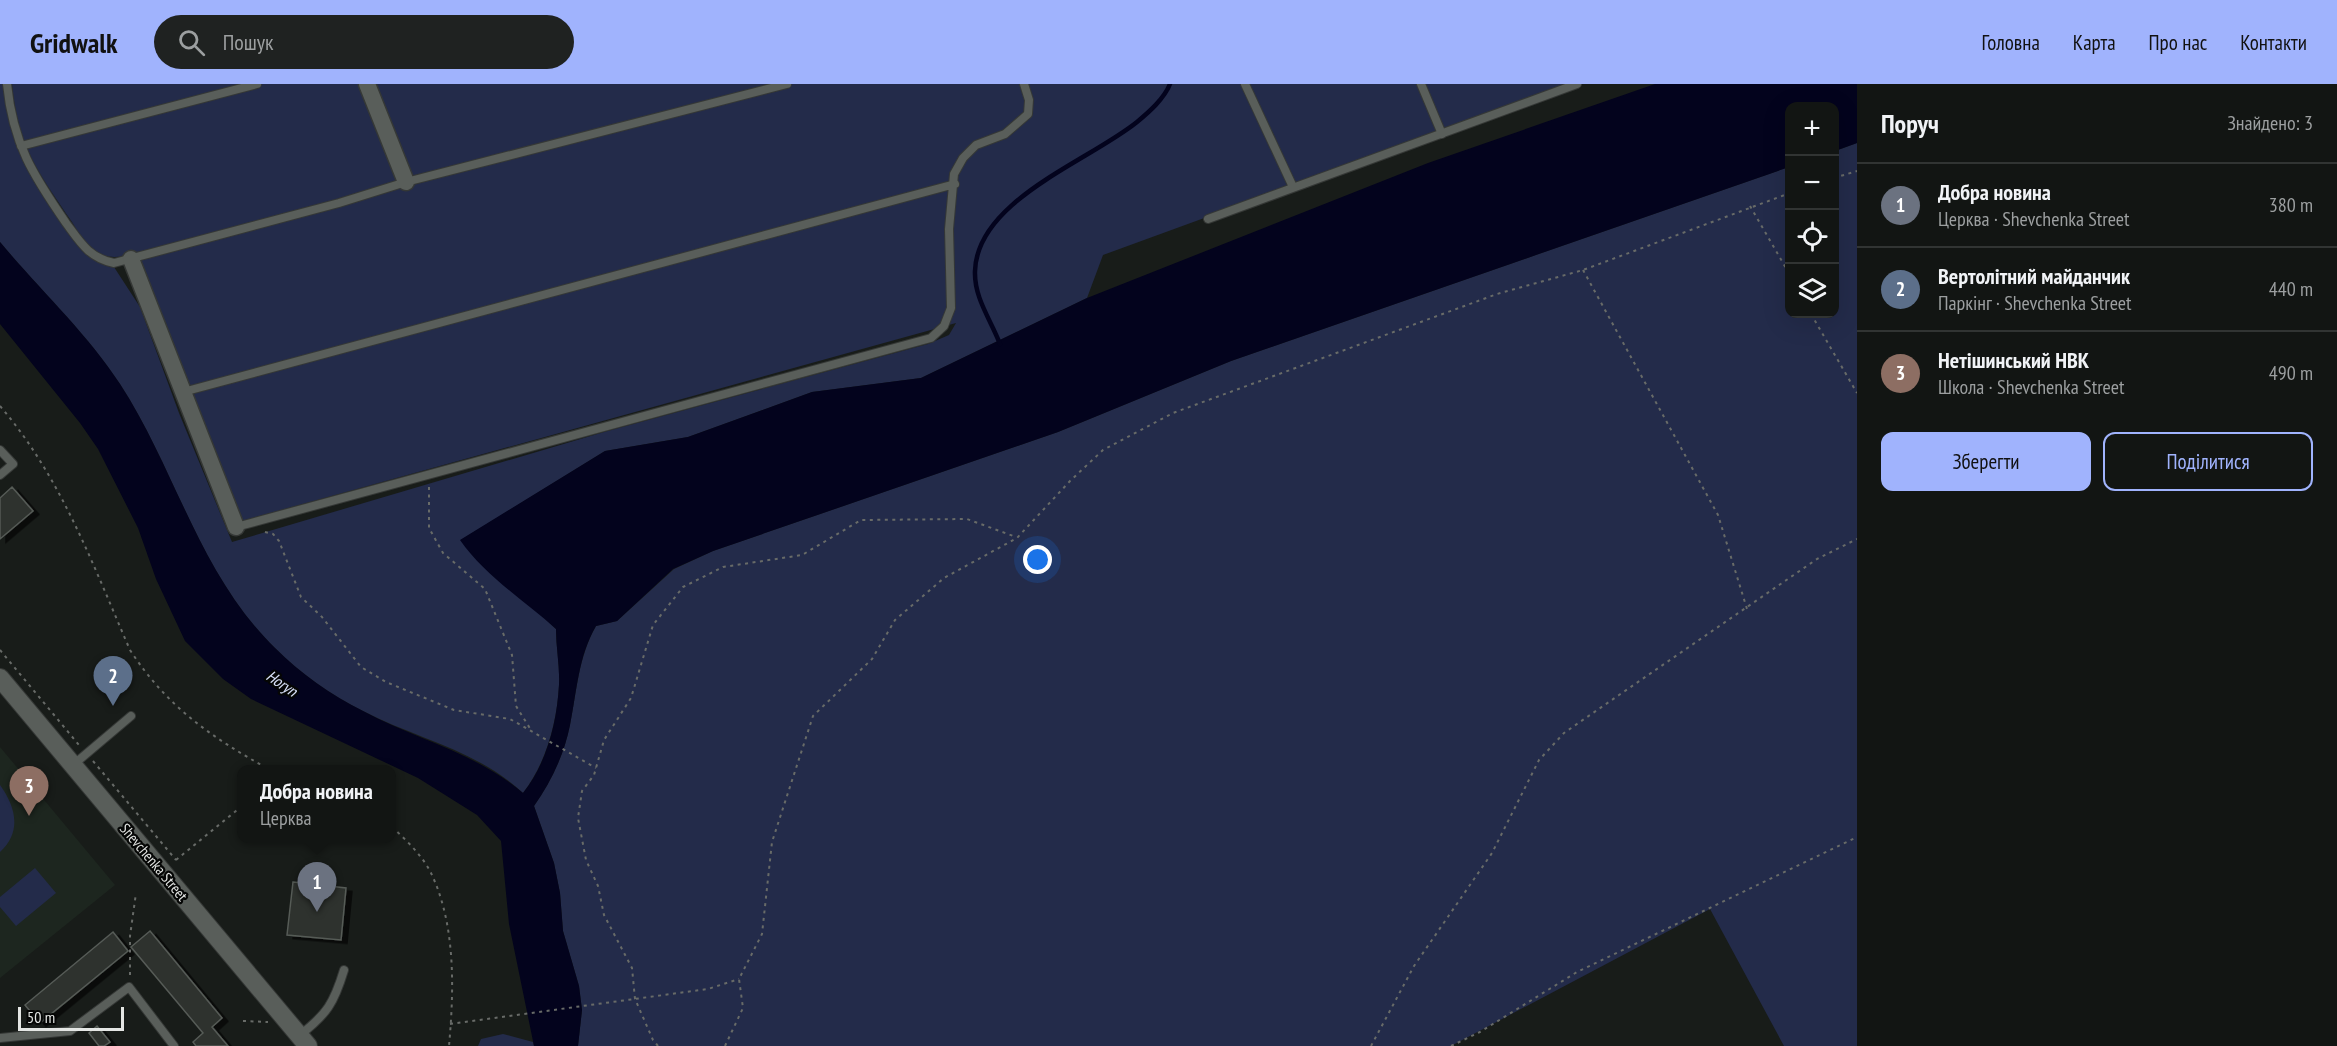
<!DOCTYPE html>
<html lang="uk">
<meta charset="utf-8">
<style>
:root{--surface:#121513;--page:#1f2221;--text:#f1f3f6;--muted:#9c9fa0;--line:#313433;--accent:#a0b3fd}
body{margin:0;font-family:"PT Sans Narrow",sans-serif;background:var(--page);color:var(--text)}
.controls{position:absolute;right:18px;top:18px;display:grid;overflow:hidden;border-radius:12px;box-shadow:0 6px 24px #0002}
.controls button{width:54px;height:54px;display:grid;place-items:center;padding:0;border:0;border-bottom:2px solid var(--line);background:var(--surface);color:var(--text);font:30px sans-serif}
.scale{position:absolute;left:18px;bottom:15px;width:106px;box-sizing:border-box;padding-left:6px;border:3px solid #e4e6e4;border-top:0;font-size:16px;line-height:21px;white-space:nowrap;color:#e4e6e4;-webkit-text-stroke:4px #050605;paint-order:stroke}
.you{position:absolute;left:1038px;top:476px;width:21px;height:21px;margin:-15px;border:4px solid #fff;border-radius:50%;background:#1a73e8;box-shadow:0 0 0 9px #1a73e833}
.badge{display:grid;place-items:center;width:39px;height:39px;border-radius:50%;background:var(--accent);color:#fff;font-size:20px;font-weight:700}
.pin{position:absolute;translate:-50% -50px;filter:drop-shadow(0 2px 3px #0008)}
.pin::after{content:'';position:absolute;top:32px;width:21px;height:18px;background:inherit;clip-path:polygon(0 0,100% 0,50% 100%)}
.popup{position:absolute;left:237px;top:681px;width:159px;height:78px;box-sizing:border-box;display:grid;place-content:center;border-radius:12px;background:var(--surface);filter:drop-shadow(0 2px 4px #0005);font-size:20px;white-space:nowrap;color:var(--muted)}
.popup b{font-size:22px;color:var(--text)}
.popup::after{content:'';position:absolute;left:50%;top:100%;margin-left:-12px;border:12px solid transparent;border-top-color:var(--surface)}
.list{margin:0;padding:0;list-style:none}
h2{display:flex;justify-content:space-between;align-items:center;height:78px;margin:0;padding:0 24px;font-size:26px}
h2 small{font-size:20px;font-weight:400;color:var(--muted)}
.list li{display:grid;grid-template-columns:39px 1fr auto;gap:18px;align-items:center;box-sizing:border-box;height:84px;padding:0 24px;border-top:2px solid var(--line)}
.list b{display:block;font-size:22px;white-space:nowrap}
.list p{margin:0;font-size:20px;white-space:nowrap;color:var(--muted)}
.list em{font-size:20px;font-style:normal;color:var(--muted)}
.actions{display:flex;gap:12px;padding:18px 24px}
.actions a{flex:1;padding:14px 0;border:2px solid var(--accent);border-radius:12px;text-align:center;font-size:21px;color:var(--accent)}
.actions .main{background:var(--accent);color:#111}
.icon{flex:none;width:33px;height:33px;fill:none;stroke:currentColor;stroke-width:2;stroke-linecap:round;stroke-linejoin:round}
.map{position:relative;flex:none;width:1857px;height:962px;overflow:hidden}
header{display:flex;align-items:center;gap:36px;box-sizing:border-box;height:84px;padding:0 30px;background:var(--accent);color:#111}
header strong{font-size:28px}
nav{display:flex;gap:33px;margin-inline-start:auto;font-size:21px}
.search{width:420px;height:54px;background:var(--page);display:flex;align-items:center;gap:15px;box-sizing:border-box;padding:0 21px;border-radius:33px;color:var(--muted);font-size:22px}
main{display:flex}
aside{flex:1;background:var(--surface)}
.map>svg:first-child{display:block}
.built{fill:#1d261f}
.green{fill:#232b4a}
.water{fill:#03031d}
.lines{fill:none;stroke-linecap:round;stroke-linejoin:round}
.stream{stroke:#03031d;stroke-width:4.5}
.building{fill:#2d312d;stroke:#565b57;stroke-width:1.5;filter:url(#shadow)}
.lane-casing{stroke:#353836;stroke-width:10}
.street-casing{stroke:#353836;stroke-width:19}
.secondary-casing{stroke:#353836;stroke-width:20}
.path{stroke:#686b68;stroke-width:2;stroke-dasharray:3 4.5;stroke-linecap:butt}
.lane{stroke:#595e5a;stroke-width:8}
.street{stroke:#595e5a;stroke-width:16}
.secondary{stroke:#595e5a;stroke-width:18}
.labels{text-anchor:middle;dominant-baseline:central;stroke-width:4.5;stroke-linejoin:round;paint-order:stroke}
.street-label{font-size:15px;fill:#e4e6e4;stroke:#050605}
.water-label{font-size:16px;font-style:italic;fill:#d8e0f9;stroke:#050605}
</style>
<header>
<strong>Gridwalk</strong>
<div class="search"><svg class="icon" aria-label="search" viewBox="0 0 24 24"><circle cx="10" cy="10" r="6"/><path d="M15 15l6 6"/></svg>Пошук</div>
<nav><a>Головна</a><a>Карта</a><a>Про нас</a><a>Контакти</a></nav>
</header>
<main>
<div class="map">
<svg width="1857" height="962" viewBox="0 0 1857 962">
<defs>
<filter id="shadow"><feDropShadow dx="6" dy="3.5" stdDeviation="0" flood-color="#0009"/></filter>
</defs>
<rect width="100%" height="100%" fill="#181c19"/>
<path class="built" d="M0,663L115,801L0,894Z"/>
<path class="green" d="M0,0H3C9,58 29,94 62,140C77,161 87,178 114,183L140,223L179,329L232,458L604,348L928,260L949,251L956,239L238,438L134,170C123,172 114,175 103,171C87,165 80,151 72,138C38,88 18,63 12,0H1571L1103,171L1087,214L921,294L812,308L688,353L605,367L461,456L556,545C556,563 560,583 559,601C557,639 546,679 523,709C477,666 417,655 363,627C331,611 300,589 275,564C199,490 176,386 120,300C86,248 39,205 0,158Z
M1857,59V962H1784L1710,825L1451,962H578L582,926L579,902L563,847L560,809L554,779L534,722C551,698 564,671 570,641C577,607 578,574 596,542L617,537L674,485L713,467L1058,348L1231,277L1789,83L1790,230H1834L1835,67Z
M0,701C16,723 22,748 0,768Z
M35,784L56,809L16,842L0,823V813Z
M503,950L533,958L534,962H478L481,955Z"/>
<path class="water" d="M1655,0H1857V59L1835,67L1834,22H1790L1789,83L1231,277L1058,348L713,467L673,485L617,537L596,542C578,573 577,607 570,641C564,671 551,698 534,722L554,779L560,809L563,847L579,902L582,926L578,962H534L509,840L501,757L477,731L418,694L251,615L223,595L185,557L156,495L138,444L98,365L80,339L0,240V158C39,205 86,248 120,300C176,386 199,490 275,564C300,589 331,611 363,627C417,656 475,668 523,709C547,679 557,638 559,601C560,583 556,564 556,545C524,516 485,492 460,456L605,367L688,353L812,308L921,294L1087,214L1428,79Z"/>
<g class="lines">
<path class="stream" d="M1000,260C991,236 974,214 975,187C977,116 1089,77 1137,38C1149,28 1164,15 1170,0"/>
</g>
<path class="building" d="M12,403L33,427L0,455V414Z
M293,798L346,804L341,856L287,851Z
M150,847L222,934L212,943L228,962H196L193,958L203,949L131,863Z
M113,848L128,867L40,939L25,921Z
M97,942L110,958L104,962H99L89,949Z"/>
<g class="lines">
<g class="lane-casing">
<path id="lane" d="M7,0C13,60 33,91 66,139C80,158 89,174 114,179L339,119L406,98L787,0
M1245,0L1293,103
M1421,0L1442,50
M21,62L257,0
M1208,135L1577,0
M183,308L955,100
M0,366L13,380L0,391
M236,443L931,254L944,242L951,224L949,145L954,90L963,74L976,61L1005,50L1028,30L1029,16L1024,0
M73,681L131,632
M300,951C327,930 334,919 344,886
M0,954L70,947L129,903L174,962"/>
</g>
<g class="street-casing">
<path id="street" d="M367,0L406,98
M131,175L236,443"/>
</g>
<g class="secondary-casing">
<path id="secondary" d="M0,594L308,962"/>
</g>
<path class="path" d="M1834,94L1857,87
M1750,122L1790,191
M1583,186L1718,431L1747,525
M1811,230L1857,309
M0,322C61,393 93,481 130,566C167,623 211,653 270,686
M429,403V444L443,469L485,505L512,571L516,622L531,646
M265,448L273,450L279,457L301,513L322,533L361,583L386,598L454,626L510,635L596,684
M0,566L79,661
M93,677L176,776
M392,743C406,756 422,771 431,789C456,841 454,906 449,962
M176,776L242,722
M130,891V852L136,809
M243,937L268,938
M450,940L708,905L739,895
M658,962L653,956L635,915L632,884L604,831L598,802L586,776L578,734L582,707L594,691L604,656L631,614L653,541L683,503L723,483L802,471L861,436L967,435L1016,453
M725,962L743,924L739,895L762,850L772,758L813,632L872,575L895,536L944,494L1017,454L1070,397L1103,366L1173,329L1497,210L1583,186L1790,109
M1371,962L1414,882L1492,769L1539,676L1564,649L1619,611L1817,475L1857,455
M1451,962L1480,948L1577,888L1857,753"/>
<use href="#lane" class="lane"/>
<use href="#street" class="street"/>
<use href="#secondary" class="secondary"/>
</g>
<g class="labels">
<g class="street-label">
<text transform="translate(154 778) rotate(50)">Shevchenka Street</text>
</g>
<g class="water-label">
<text transform="translate(282 599) rotate(34)">Horyn</text>
</g>
</g>
</svg>
<div class="controls">
<button>+</button>
<button>−</button>
<button><svg class="icon" aria-label="locate" viewBox="0 0 24 24"><circle cx="12" cy="12" r="6"/><path d="M12 2v4M12 18v4M2 12h4M18 12h4"/></svg></button>
<button><svg class="icon" aria-label="layers" viewBox="0 0 24 24"><path d="M12 4l9 5-9 5-9-5zM3 14l9 5 9-5"/></svg></button>
</div>
<div class="scale">50 m</div>
<div class="you"></div>
<div class="pin badge" style="left:317px;top:828px;background:#6b7280">1</div>
<div class="popup"><b>Добра новина</b>Церква</div>
<div class="pin badge" style="left:113px;top:622px;background:#5c6f8a">2</div>
<div class="pin badge" style="left:29px;top:732px;background:#8d6e63">3</div>
</div>
<aside>
<h2>Поруч<small>Знайдено: 3</small></h2>
<ul class="list">
<li><span class="badge" style="background:#6b7280">1</span><div><b>Добра новина</b><p>Церква · Shevchenka Street</p></div><em>380 m</em></li>
<li><span class="badge" style="background:#5c6f8a">2</span><div><b>Вертолітний майданчик</b><p>Паркінг · Shevchenka Street</p></div><em>440 m</em></li>
<li><span class="badge" style="background:#8d6e63">3</span><div><b>Нетішинський НВК</b><p>Школа · Shevchenka Street</p></div><em>490 m</em></li>
</ul>
<div class="actions"><a class="main">Зберегти</a><a>Поділитися</a></div>
</aside>
</main>
